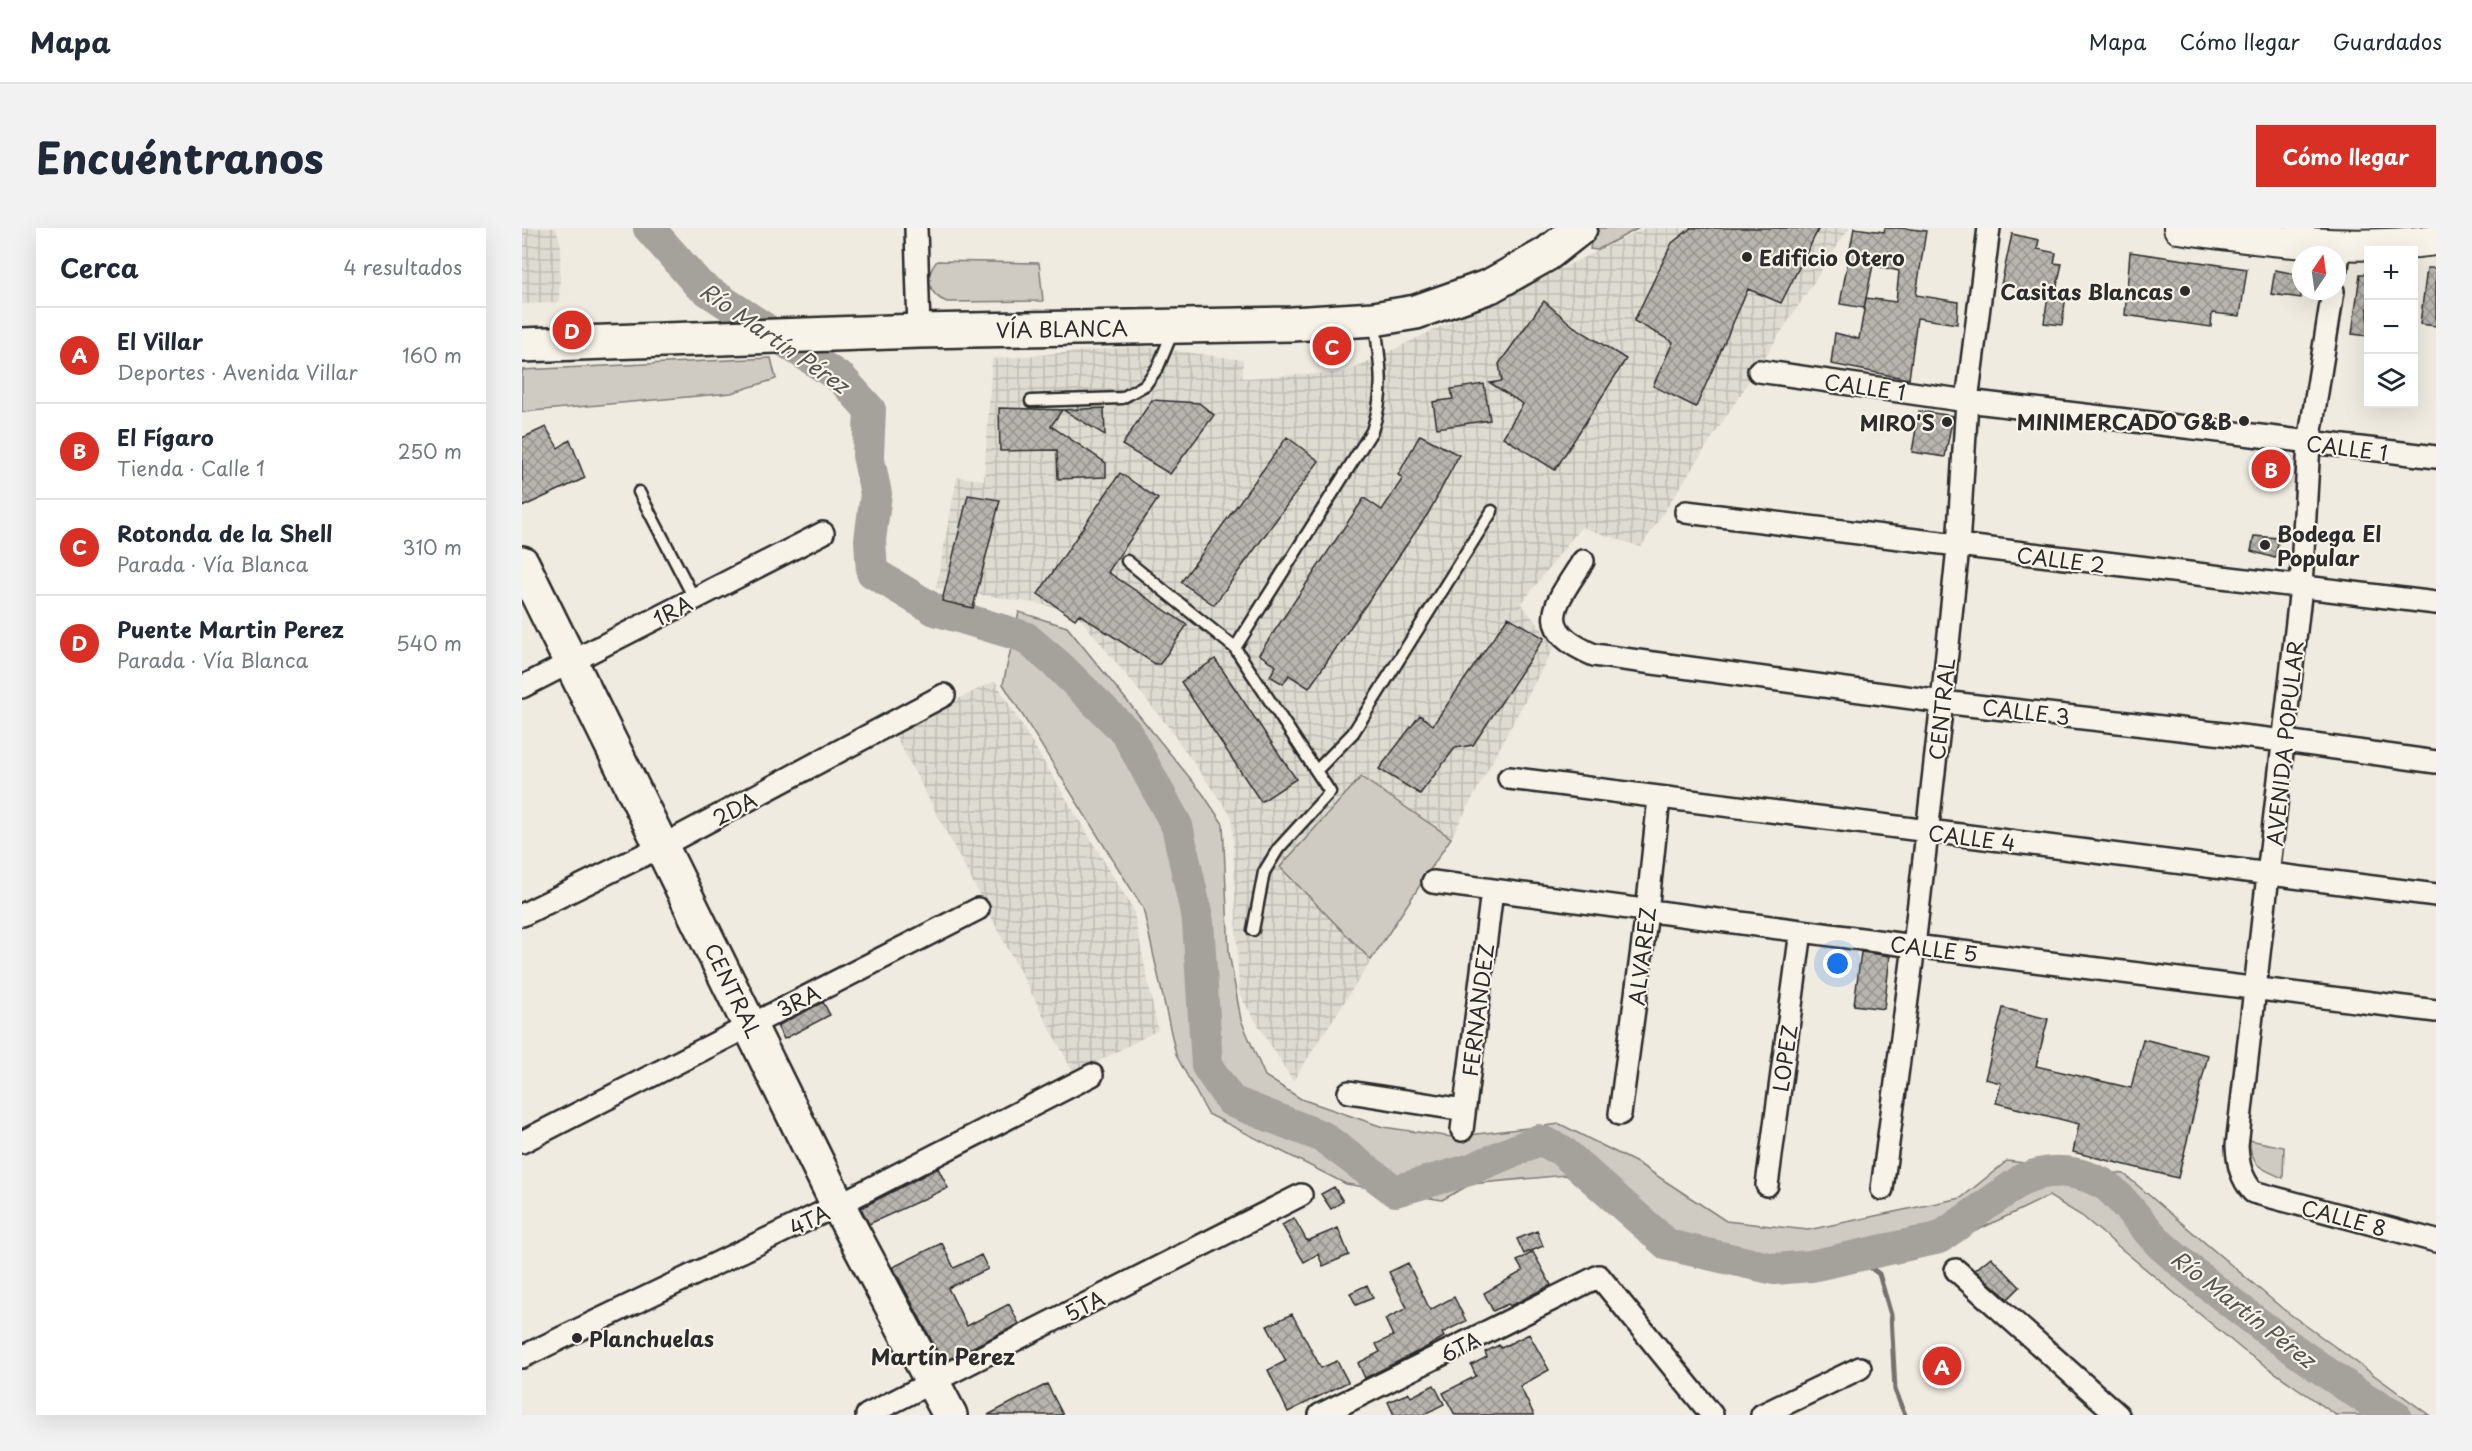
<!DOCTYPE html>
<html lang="es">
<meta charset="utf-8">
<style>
:root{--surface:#fff;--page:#f2f2f3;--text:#1f2937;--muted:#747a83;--line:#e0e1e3;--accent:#d93025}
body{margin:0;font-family:"Playpen Sans",sans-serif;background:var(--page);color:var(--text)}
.controls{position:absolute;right:18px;top:18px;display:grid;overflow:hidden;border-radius:0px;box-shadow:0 6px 24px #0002}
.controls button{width:54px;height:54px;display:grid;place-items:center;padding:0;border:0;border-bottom:2px solid var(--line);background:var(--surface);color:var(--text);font:30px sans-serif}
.compass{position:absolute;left:1770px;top:18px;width:54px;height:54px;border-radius:50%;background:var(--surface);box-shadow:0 6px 24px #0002;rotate:13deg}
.you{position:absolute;left:1316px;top:736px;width:21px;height:21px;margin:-15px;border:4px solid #fff;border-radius:50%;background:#1a73e8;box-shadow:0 0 0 9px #1a73e833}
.badge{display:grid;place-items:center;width:39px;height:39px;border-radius:50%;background:var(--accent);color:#fff;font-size:20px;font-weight:700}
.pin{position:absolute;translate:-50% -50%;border:3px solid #fff;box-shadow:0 2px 6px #0006}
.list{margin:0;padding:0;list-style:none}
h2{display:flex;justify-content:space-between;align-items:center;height:78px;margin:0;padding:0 24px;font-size:26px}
h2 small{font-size:20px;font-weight:400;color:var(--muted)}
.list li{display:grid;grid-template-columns:39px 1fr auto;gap:18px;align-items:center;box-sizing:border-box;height:96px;padding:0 24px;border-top:2px solid var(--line)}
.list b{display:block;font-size:22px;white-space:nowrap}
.list p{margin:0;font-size:20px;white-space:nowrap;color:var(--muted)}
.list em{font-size:20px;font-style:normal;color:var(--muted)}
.icon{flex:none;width:33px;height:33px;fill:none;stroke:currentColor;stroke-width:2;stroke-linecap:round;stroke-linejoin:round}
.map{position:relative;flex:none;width:1914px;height:1187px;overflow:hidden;border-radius:0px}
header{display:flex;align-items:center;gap:36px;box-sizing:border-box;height:84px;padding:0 30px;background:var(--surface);border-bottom:2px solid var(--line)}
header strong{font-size:28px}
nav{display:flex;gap:33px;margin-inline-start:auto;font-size:21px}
.intro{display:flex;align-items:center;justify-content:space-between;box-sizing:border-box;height:144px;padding:0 36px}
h1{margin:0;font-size:42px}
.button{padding:15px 27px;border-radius:0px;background:var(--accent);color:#fff;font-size:21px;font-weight:700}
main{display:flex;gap:36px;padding:0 36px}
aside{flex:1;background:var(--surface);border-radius:0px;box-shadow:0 6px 24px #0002}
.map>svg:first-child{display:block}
.industrial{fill:url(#industrial-grid)}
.green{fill:#cfcbc2;stroke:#7d7b76;stroke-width:1.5}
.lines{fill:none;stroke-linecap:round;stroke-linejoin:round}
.stream{stroke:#74726e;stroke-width:5}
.river{stroke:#a4a29a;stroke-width:32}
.building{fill:url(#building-cross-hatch);stroke:#2b2b2b;stroke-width:1.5;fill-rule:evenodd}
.lane-casing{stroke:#2b2b2b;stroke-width:15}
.street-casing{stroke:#2b2b2b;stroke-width:26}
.secondary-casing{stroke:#2b2b2b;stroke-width:34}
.primary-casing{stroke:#2b2b2b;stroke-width:38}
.lane{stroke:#f7f3e8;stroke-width:10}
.street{stroke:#f7f3e8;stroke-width:21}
.secondary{stroke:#f7f3e8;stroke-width:30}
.primary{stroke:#f7f3e8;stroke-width:33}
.poi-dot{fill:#2b2b2b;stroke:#f7f3e8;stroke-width:2}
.labels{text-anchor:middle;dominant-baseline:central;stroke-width:4.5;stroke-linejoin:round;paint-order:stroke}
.poi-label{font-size:21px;font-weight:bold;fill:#2b2b2b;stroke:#f7f3e8;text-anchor:start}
.street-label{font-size:21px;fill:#2b2b2b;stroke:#f7f3e8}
.water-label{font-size:22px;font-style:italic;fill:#555552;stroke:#f7f3e8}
.neighbourhood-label{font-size:22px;font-weight:bold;fill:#2b2b2b;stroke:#f7f3e8}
</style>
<header>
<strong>Mapa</strong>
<nav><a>Mapa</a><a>Cómo llegar</a><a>Guardados</a></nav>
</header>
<div class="intro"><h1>Encuéntranos</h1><a class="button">Cómo llegar</a></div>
<main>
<aside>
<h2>Cerca<small>4 resultados</small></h2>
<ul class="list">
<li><span class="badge">A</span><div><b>El Villar</b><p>Deportes · Avenida Villar</p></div><em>160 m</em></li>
<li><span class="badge">B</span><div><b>El Fígaro</b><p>Tienda · Calle 1</p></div><em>250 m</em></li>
<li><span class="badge">C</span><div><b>Rotonda de la Shell</b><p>Parada · Vía Blanca</p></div><em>310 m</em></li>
<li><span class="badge">D</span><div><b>Puente Martin Perez</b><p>Parada · Vía Blanca</p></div><em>540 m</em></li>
</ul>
</aside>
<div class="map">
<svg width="1914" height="1187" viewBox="0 0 1914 1187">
<defs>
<pattern id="industrial-grid" width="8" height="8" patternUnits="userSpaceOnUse" patternTransform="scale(1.5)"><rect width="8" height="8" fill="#dedbd1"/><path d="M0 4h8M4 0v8" fill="none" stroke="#bfbcb4"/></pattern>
<pattern id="building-cross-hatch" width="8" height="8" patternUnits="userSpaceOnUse" patternTransform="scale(1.5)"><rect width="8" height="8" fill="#b8b5ae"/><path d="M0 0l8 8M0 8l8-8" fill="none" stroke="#96938e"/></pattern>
</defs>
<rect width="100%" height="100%" fill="#efebe0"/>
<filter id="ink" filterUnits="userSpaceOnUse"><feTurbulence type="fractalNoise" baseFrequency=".0167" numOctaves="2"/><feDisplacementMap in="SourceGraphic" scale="12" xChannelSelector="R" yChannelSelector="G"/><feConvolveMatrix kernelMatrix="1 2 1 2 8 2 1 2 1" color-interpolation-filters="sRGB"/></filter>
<g filter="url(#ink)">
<path class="industrial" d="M0,0H34L39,17L37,75L0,76Z
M1123,0H1327L1119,319L1059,299L999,376L1033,417L929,610L771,853L717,766L710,589L644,496L554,385L518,376L414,360L435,249L462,252L470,131L620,118L721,132V150L825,144Z
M473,453L611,681L636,802L552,846L371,503Z"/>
<path class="green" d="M1078,0H1117L1075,22L1068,21L1070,9Z
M415,33L517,35L521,73L425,74C406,67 402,48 415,33Z
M249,130L254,151L209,165L0,184V142Z
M497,384L545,399L681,566L701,596L707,725L719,792L743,848L779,871L861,899L930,909L1038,896L1117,936L1204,993L1286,1002L1439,970L1485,933L1602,946L1761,1081L1907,1187H1814L1722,1123L1560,988L1527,968L1441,1009L1418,1025L1294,1047L1118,1010L1044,947L949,956L920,972L824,956L686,886L654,827L621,680L481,456Z
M839,549L929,610L849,732L758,639Z
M1727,912L1762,919L1761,950C1737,940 1730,939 1727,912Z"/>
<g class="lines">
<path class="stream" d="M1335,1029L1357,1046L1369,1087L1373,1162L1383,1187"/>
<path class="river" d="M127,0L177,57L320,151L348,182L346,227L354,266L348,312L350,344L413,382L503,409L537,438L604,504L655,598L676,694L685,838L709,873L801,909L873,963L947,942L1017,912L1039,922L1146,1017L1252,1041L1289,1038L1417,1010L1501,951C1528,940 1553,941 1580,955C1598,965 1623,1002 1640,1018C1685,1057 1732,1093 1781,1128C1811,1149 1840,1170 1873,1187"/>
</g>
<path class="building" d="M1169,0H1297L1259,75L1226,61L1174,179L1131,158L1151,114L1112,93L1150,15Z
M1332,0L1362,4L1363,0H1382L1404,3L1394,67L1436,74L1435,96L1395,90L1387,151L1309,136L1313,105L1337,111L1344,70L1342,80L1318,76ZM1351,37L1377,43L1374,74L1344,70Z
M1490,6L1517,12L1515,21L1534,25L1532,35L1540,36L1533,66L1544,67L1540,97L1522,95L1526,67L1479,57Z
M1608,24L1725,41L1718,88L1690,85L1689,99L1603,87Z
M1905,40H1914V98L1898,96Z
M1753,42L1779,47V70L1749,66Z
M1838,46H1846V108L1830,106Z
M1022,73L1051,98L1104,131L1033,242L981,209L1001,176L968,155L980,153L977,136Z
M962,156L968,192L915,200L911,174L931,171L929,161Z
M630,172L677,175L692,187L648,246L600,217Z
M477,180L540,182L529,198L584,235V249L536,251L535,222L478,223Z
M582,180L583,207L541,182Z
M1397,183L1431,188L1423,229L1390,224Z
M24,199L36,220L48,212L63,250L0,279V210Z
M898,207L937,227L907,284L787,460L767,447L761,456L748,448L754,438L737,426L842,270L860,282L881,250L876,247Z
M765,209L797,233L692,377L659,354Z
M1742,228L1757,231V248L1739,244Z
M598,245L636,271L586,344L665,397L638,436H633L557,386L553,391L516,366Z
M446,267L478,272L451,380L420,373Z
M1732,308L1757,310L1753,330L1729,323Z
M986,389L1022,410L951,517L933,520L898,566L857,541L898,487L911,497Z
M693,431L774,551L739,574L659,454Z
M1339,724L1368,728L1362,781L1332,777Z
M301,774L308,787L262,811L255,798Z
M1481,780L1526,791L1514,838L1609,860L1621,811L1686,827L1656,950L1551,924L1557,896L1474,875L1479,855L1463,851Z
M416,940L426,960L347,996L339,980Z
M812,959L821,973L809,981L799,966Z
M772,990L785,1013L816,1000L827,1027L801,1038L796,1026L782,1034L760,997Z
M1015,1003L1021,1018L1002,1026L995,1011Z
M420,1015L432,1040L459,1027L466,1041L426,1060L445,1098L487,1076L497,1096L421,1134L371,1039Z
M1011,1024L1029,1057L988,1078L986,1076L971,1083L962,1065L1001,1043L995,1033Z
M1469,1029L1498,1059L1486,1071L1453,1042Z
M886,1035L908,1082L932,1069L944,1093L920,1105L922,1109L903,1120L843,1150L836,1135L858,1124L854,1116L871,1108L863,1091L885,1080L867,1044Z
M845,1057L851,1070L834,1077L828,1065Z
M770,1086L799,1140L815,1133L826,1154L766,1184L746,1142L764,1133L745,1098Z
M1007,1106L1027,1142L998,1158L1012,1187H933L921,1165L954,1148L949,1137L965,1129L963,1124L977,1117L979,1120Z
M525,1156L541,1187H466Z
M912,1157L922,1176L901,1187H872L866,1174L887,1165L889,1169Z"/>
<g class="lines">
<g class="lane-casing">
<path id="lane" d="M509,173L600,170L623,157L636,139L651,103
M117,264L172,370
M605,333L713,420L808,564L756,621L742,644L731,702
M713,420L850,203C864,161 858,137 853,95
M794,543L831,505L970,283"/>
</g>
<g class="street-casing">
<path id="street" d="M394,0L397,103
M1815,40L1818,18
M1811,63L1787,215L1779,359L1715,918C1716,936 1719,950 1731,964L1914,1013
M1237,143L1445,173L1914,229
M1164,284L1914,375
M1061,333C1034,376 1009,400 1072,427L1420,474L1763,513L1914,534
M0,459L301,305
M987,550L1914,667
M911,654L1392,718L1914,783
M0,687L140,618L422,467
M827,864L942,882
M1098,886L1125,684L1137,570
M940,902L970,663
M0,914L456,681
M1245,957L1279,703
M1360,961L1392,718L1420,474L1436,319L1445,173L1467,0
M1434,1042L1596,1187
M0,1129L316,977L570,847
M345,1187L779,967
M798,1187L1077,1048L1190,1187
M1240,1187L1338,1140"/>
</g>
<g class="secondary-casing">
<path id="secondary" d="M1657,0C1743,13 1828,23 1914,12"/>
</g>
<g class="primary-casing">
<path id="primary" d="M0,117L397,103L770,96L852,91L894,84L968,58L1025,26L1058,0
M0,335L316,977L428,1187"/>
</g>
<use href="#lane" class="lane"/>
<use href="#street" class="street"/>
<use href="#secondary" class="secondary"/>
<use href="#primary" class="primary"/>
</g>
</g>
<g class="poi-dot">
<circle cx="1225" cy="29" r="6"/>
<circle cx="1663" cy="63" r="6"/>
<circle cx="1722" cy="193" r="6"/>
<circle cx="1425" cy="194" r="6"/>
<circle cx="1743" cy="317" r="6"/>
<circle cx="55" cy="1110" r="6"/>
</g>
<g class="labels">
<g class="poi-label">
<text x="1237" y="29">Edificio Otero</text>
<text x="1651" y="63" text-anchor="end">Casitas Blancas</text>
<text x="1710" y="193" text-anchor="end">MINIMERCADO G&amp;B</text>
<text x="1413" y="194" text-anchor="end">MIRO'S</text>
<text x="1755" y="305">Bodega El<tspan x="1755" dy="24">Popular</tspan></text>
<text x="67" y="1110">Planchuelas</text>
</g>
<g class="street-label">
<text transform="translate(540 100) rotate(-1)">VÍA BLANCA</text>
<text transform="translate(1343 158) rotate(8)">CALLE 1</text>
<text transform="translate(1825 219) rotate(7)">CALLE 1</text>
<text transform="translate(1539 331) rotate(7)">CALLE 2</text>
<text transform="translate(150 382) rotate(-28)">1RA</text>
<text transform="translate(1419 481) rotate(-84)">CENTRAL</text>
<text transform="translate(1504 483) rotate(7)">CALLE 3</text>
<text transform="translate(1762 515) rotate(-84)">AVENIDA POPULAR</text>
<text transform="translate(212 580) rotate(-28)">2DA</text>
<text transform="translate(1450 609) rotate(7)">CALLE 4</text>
<text transform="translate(1412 720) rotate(7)">CALLE 5</text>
<text transform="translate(1119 728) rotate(-83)">ALVAREZ</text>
<text transform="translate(212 762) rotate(64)">CENTRAL</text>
<text transform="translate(276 772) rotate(-27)">3RA</text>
<text transform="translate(955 782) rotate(-83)">FERNANDEZ</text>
<text transform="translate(1262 830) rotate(-82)">LOPEZ</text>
<text transform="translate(1822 989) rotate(15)">CALLE 8</text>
<text transform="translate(287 991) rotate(-26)">4TA</text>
<text transform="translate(562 1077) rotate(-27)">5TA</text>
<text transform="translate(938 1118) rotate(-27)">6TA</text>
</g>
<g class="water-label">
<text transform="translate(253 109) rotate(35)">Río Martín Pérez</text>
<text transform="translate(1722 1080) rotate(38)">Río Martín Pérez</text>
</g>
<g class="neighbourhood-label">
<text x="421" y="1127">Martín Perez</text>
</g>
</g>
</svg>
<div class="controls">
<button>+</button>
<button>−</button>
<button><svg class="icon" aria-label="layers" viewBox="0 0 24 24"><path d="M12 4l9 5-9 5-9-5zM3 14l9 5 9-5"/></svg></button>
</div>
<svg class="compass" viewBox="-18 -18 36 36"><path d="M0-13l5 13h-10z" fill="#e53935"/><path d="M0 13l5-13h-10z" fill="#747a83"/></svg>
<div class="you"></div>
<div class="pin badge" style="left:1420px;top:1138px">A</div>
<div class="pin badge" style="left:1749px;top:241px">B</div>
<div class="pin badge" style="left:810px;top:118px">C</div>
<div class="pin badge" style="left:50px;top:102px">D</div>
</div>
</main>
